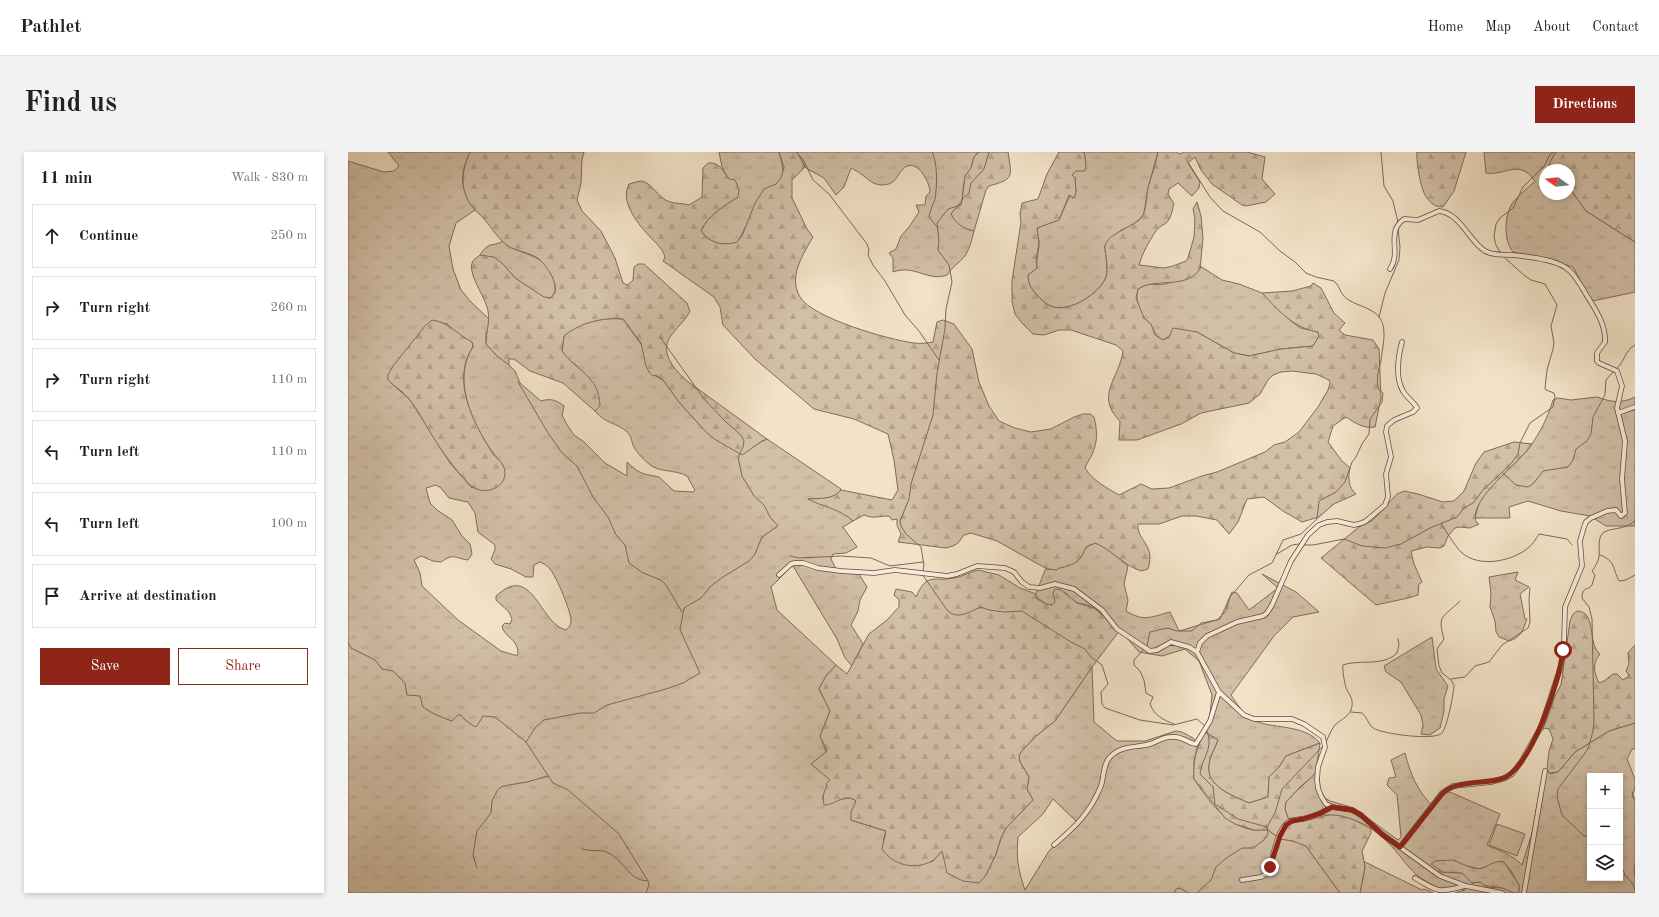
<!DOCTYPE html>
<meta charset="utf-8">
<style>
:root{--surface:#fff;--page:#f2f2f2;--text:#222;--muted:#767676;--line:#e0e0e0;--accent:#8f2418}
body{margin:0;font-family:"Old Standard TT",serif;background:var(--page);color:var(--text)}
.controls{position:absolute;right:12px;bottom:12px;display:grid;overflow:hidden;border-radius:0px;box-shadow:0 2px 6px #0003}
.controls button{width:36px;height:36px;display:grid;place-items:center;padding:0;border:0;border-bottom:1px solid var(--line);background:var(--surface);color:var(--text);font:20px sans-serif}
.compass{position:absolute;left:1191px;top:12px;width:36px;height:36px;border-radius:50%;background:var(--surface);box-shadow:0 2px 6px #0003;rotate:284deg}
.stop{position:absolute;width:12px;height:12px;margin:-9px;border:3px solid #8f2418;border-radius:50%;background:#fff}
.stop.end{background:#8f2418;border-color:#fff;box-shadow:0 1px 4px #0008}
.list{margin:0;padding:0;list-style:none}
h2{display:flex;justify-content:space-between;align-items:center;height:52px;margin:0;padding:0 16px;font-size:17px}
h2 small{font-size:13px;font-weight:400;color:var(--muted)}
.list li{display:grid;grid-template-columns:26px 1fr auto;gap:12px;align-items:center;box-sizing:border-box;height:64px;margin:0 8px 8px;padding:0 8px;border:1px solid var(--line);border-radius:0px}
.list b{display:block;font-size:15px;white-space:nowrap}
.list em{font-size:13px;font-style:normal;color:var(--muted)}
.actions{display:flex;gap:8px;padding:12px 16px}
.actions a{flex:1;padding:9px 0;border:1px solid var(--accent);border-radius:0px;text-align:center;font-size:14px;color:var(--accent)}
.actions .main{background:var(--accent);color:#fff}
.icon{flex:none;width:22px;height:22px;fill:none;stroke:currentColor;stroke-width:2;stroke-linecap:round;stroke-linejoin:round}
.map{position:relative;flex:none;width:1287px;height:741px;overflow:hidden;border-radius:0px}
header{display:flex;align-items:center;gap:24px;box-sizing:border-box;height:56px;padding:0 20px;background:var(--surface);border-bottom:1px solid var(--line)}
header strong{font-size:19px}
nav{display:flex;gap:22px;margin-inline-start:auto;font-size:14px}
.intro{display:flex;align-items:center;justify-content:space-between;box-sizing:border-box;height:96px;padding:0 24px}
h1{margin:0;font-size:28px}
.button{padding:10px 18px;border-radius:0px;background:var(--accent);color:#fff;font-size:14px;font-weight:700}
main{display:flex;gap:24px;padding:0 24px}
aside{flex:1;background:var(--surface);border-radius:0px;box-shadow:0 2px 6px #0003}
.map>svg:first-child{display:block}
.grass{fill:url(#grass-tufts);stroke:#826b5a;fill-rule:evenodd}
.forest{fill:url(#forest-firs);stroke:#826b5a}
.wetland{fill:url(#wetland-marsh);stroke:#826b5a}
.park{fill:#d2bfa7;stroke:#826b5a}
.lines{fill:none;stroke-linecap:round;stroke-linejoin:round}
.stream{stroke:#7f6756;stroke-width:1}
.street-casing{stroke:#634a3b;stroke-width:5.5}
.street{stroke:#f7ecdb;stroke-width:4}
.route{stroke:#8f2418;stroke-width:5}
</style>
<header>
<strong>Pathlet</strong>
<nav><a>Home</a><a>Map</a><a>About</a><a>Contact</a></nav>
</header>
<div class="intro"><h1>Find us</h1><a class="button">Directions</a></div>
<main>
<aside>
<h2>11 min<small>Walk · 830 m</small></h2>
<ul class="list">
<li><svg class="icon" aria-label="ahead" viewBox="0 0 24 24"><path d="M12 20V5M6 11l6-6 6 6"/></svg><div><b>Continue</b></div><em>250 m</em></li>
<li><svg class="icon" aria-label="right" viewBox="0 0 24 24"><path d="M7 20v-9h11M14 6l5 5-5 5"/></svg><div><b>Turn right</b></div><em>260 m</em></li>
<li><svg class="icon" aria-label="right" viewBox="0 0 24 24"><path d="M7 20v-9h11M14 6l5 5-5 5"/></svg><div><b>Turn right</b></div><em>110 m</em></li>
<li><svg class="icon" aria-label="left" viewBox="0 0 24 24"><path d="M17 20v-9H6M10 6l-5 5 5 5"/></svg><div><b>Turn left</b></div><em>110 m</em></li>
<li><svg class="icon" aria-label="left" viewBox="0 0 24 24"><path d="M17 20v-9H6M10 6l-5 5 5 5"/></svg><div><b>Turn left</b></div><em>100 m</em></li>
<li><svg class="icon" aria-label="arrive" viewBox="0 0 24 24"><path d="M6 21V4h12l-3 4 3 4H6"/></svg><div><b>Arrive at destination</b></div></li>
</ul>
<div class="actions"><a class="main">Save</a><a>Share</a></div>
</aside>
<div class="map">
<svg width="1287" height="741" viewBox="0 0 1287 741">
<defs>
<pattern id="grass-tufts" width="24" height="20" patternUnits="userSpaceOnUse"><rect width="24" height="20" fill="#d2bfa7"/><path d="M3 7l-1-3M5 7V3M7 7l1-3M15 17l-1-3M17 17v-4M19 17l1-3" fill="none" stroke="#b5a38f"/></pattern>
<pattern id="forest-firs" width="22" height="20" patternUnits="userSpaceOnUse"><rect width="22" height="20" fill="#d2bfa7"/><path d="M5 1l3.5 6h-7zM16 11l3.5 6h-7z" fill="#b5a38f"/></pattern>
<pattern id="wetland-marsh" width="20" height="14" patternUnits="userSpaceOnUse"><rect width="20" height="14" fill="#d2bfa7"/><path d="M1 5h8M5 5V1M11 12h8M15 12V8" fill="none" stroke="#b5a38f"/></pattern>
</defs>
<rect width="100%" height="100%" fill="#f2e2c7"/>
<filter id="stains"><feTurbulence type="fractalNoise" baseFrequency=".005" numOctaves="4"/><feColorMatrix values="0 0 0 0 .2 0 0 0 0 .09 0 0 0 0 .02 0 0 0 .5 -.17"/></filter>
<radialGradient id="worn" r=".72"><stop offset=".6" stop-color="#630" stop-opacity="0"/><stop offset="1" stop-color="#630" stop-opacity=".3"/></radialGradient>
<path class="grass" d="M40,0H122C111,24 112,37 127,58L108,71L101,94L105,117L113,138L123,150L141,167V175L138,180V192L149,204L157,209L167,219L172,231L193,249C203,246 208,248 216,254L214,263L218,271L226,283L236,290L257,311L279,324V310L288,318L296,322L311,325L326,339L345,340L347,338L339,324C327,317 311,321 301,312C295,307 289,301 286,295C283,290 284,283 278,279C269,271 256,271 247,259L252,254L229,214L220,207L214,199L216,184C219,182 222,178 226,176C238,169 261,165 275,167L295,195L301,220L316,229L331,250L359,281L409,292L419,287L493,337C488,349 472,346 461,347L494,360L505,369L495,375L509,395L498,401L485,402L483,407L488,417L511,422L519,435L512,448L510,459L503,473L515,492L504,514L497,506L489,487L445,414L443,415L423,435L429,458L488,513L478,524L471,537L482,559L472,584C476,593 485,620 482,630C479,636 476,640 474,647C479,647 484,648 489,648C497,648 500,643 508,649L503,668L538,679L535,689L584,710L594,699L603,723L608,725L638,723L648,702L653,686L658,676L685,648L679,637L681,625L672,610L671,604L673,600L688,584L707,569L744,515L746,570L769,589H797L828,579L834,580L845,586L850,591L846,609V627C861,649 877,673 905,678C910,678 915,677 920,678C935,691 943,686 958,694L992,741H0V9L36,20L46,19L51,14ZM98,171L111,183L124,190L125,195C101,231 130,285 155,313L124,336L102,311L63,249L40,228C40,209 84,183 98,171ZM88,333L93,336L101,346L120,350L127,361L130,380L147,393V398L143,407L147,412L163,417L178,425H185L186,413L192,410C196,412 199,413 202,417C208,424 224,461 223,470C223,473 220,476 218,478C195,473 187,425 161,435C156,437 152,441 148,444V448L161,460L164,467L162,472L157,471L154,474C156,486 171,486 170,503H166L153,499L110,468L74,434L72,421L66,408L73,404L85,409L93,410C106,401 106,406 120,408L124,402L122,392L114,384L104,368L89,358L82,351L78,336ZM705,647L731,672L701,699L677,738C670,718 668,705 670,685L695,662Z
M371,0H431C436,19 440,31 416,37L390,90C376,94 362,92 353,79C358,65 377,53 390,45L374,15Z
M449,0H630L626,5L623,16L617,24L614,49L603,62L621,78L626,79C624,87 622,96 617,104C611,111 604,115 599,123C579,130 567,112 545,120V106L541,101L548,97L553,84L561,75L571,60L568,53H577L578,44L582,40C582,30 568,4 555,17C548,24 548,33 534,33C525,33 520,27 513,22C510,19 506,18 503,16L496,35L488,43L476,26L458,16Z
M736,0H810L800,36L796,61L793,66L783,74L773,78L757,94C757,103 761,117 758,125C752,141 723,160 705,155C699,153 695,149 690,144C684,138 680,133 680,123L689,116C688,107 691,99 691,91C691,85 688,80 690,75L711,68L722,43L725,46L728,40L727,26L724,23L727,19L738,12Z
M1136,0H1208L1206,3L1201,16L1204,18H1197V42H1221V35L1238,59L1287,90V140L1240,150L1235,134L1225,115L1188,104L1165,100C1155,88 1156,61 1166,49C1172,42 1180,36 1187,29C1170,6 1159,24 1138,21Z
M155,89C169,104 200,100 206,129C208,137 208,141 202,146H196L167,126L154,111L132,103C142,88 143,96 155,89Z
M852,114L874,128L891,132L914,141L944,170L953,176L970,180L971,184L965,194L933,197L902,204L886,201L849,180L821,185L815,188C808,184 807,180 803,174C802,171 799,169 797,167C791,159 787,145 790,137C802,129 806,134 817,132C829,129 841,122 852,117Z
M1249,245C1263,250 1273,252 1287,245V374H1258L1242,364L1213,359L1180,349L1161,355L1162,366H1127C1129,358 1131,349 1136,343C1149,326 1168,313 1181,296C1192,281 1200,265 1205,248L1210,246L1223,248Z
M747,391L757,395L780,414L776,432L780,448L778,459C796,470 803,465 822,460L831,479L872,467L884,440L889,441L901,458L930,436L914,422L948,440L971,460L945,465L926,484L883,543C887,549 897,564 902,567C924,578 955,571 972,591L938,604L931,615L921,625L920,645L901,651C885,644 857,635 861,612C862,604 867,596 870,588L857,580L862,562L864,543L851,509L837,497L814,504L791,500L772,478L751,459L740,453L730,451L723,447L718,441H705L707,450L704,453L698,452L687,444L697,418L699,417C705,418 706,417 711,415C728,411 731,412 738,395Z
M1170,420L1167,428L1181,435L1172,442L1177,467H1179C1175,478 1173,486 1161,489L1151,485L1148,480L1147,469L1142,455L1143,442L1141,425Z
M1084,485L1088,517L1100,534L1096,547V559L1092,576L1082,583L1073,582L1075,573L1073,563L1053,530L1038,520L1036,514Z
M1287,571V597H1284L1279,607L1287,627V636L1284,644L1287,648V741H1170L1171,739C1171,730 1161,714 1154,709L1132,717L1114,713L1108,709H1087L1092,720L1114,721L1124,731L1132,730L1139,735L1155,736L1166,741H1107L1117,738C1109,735 1105,736 1097,737C1090,737 1083,732 1077,729C1065,722 1056,709 1047,698C1038,688 1024,675 1011,670C1001,666 989,663 978,663C961,663 959,674 940,666L937,657L938,650C947,638 960,631 968,619L971,621L972,637L977,646L982,649L1006,656L1050,688L1053,685L1049,643L1039,633L1041,626L1048,625L1043,608L1057,601C1062,621 1070,641 1086,655L1095,641L1102,640L1152,662L1139,693C1150,698 1165,703 1174,713L1184,681L1191,642L1199,617L1202,622L1210,620L1227,600L1261,579ZM1242,624H1272V726H1242Z
M1015,709L1074,738L1076,737L1085,741H1012L1017,715Z"/>
<path class="forest" d="M122,0H236L234,8L233,31L229,48L234,59L253,79L267,106L275,131L280,133L285,128L286,115L290,112H296L339,151L342,159C338,168 331,173 325,181C309,199 326,217 339,229L419,287L414,289L394,303L368,288L359,281L331,250L316,229L308,223L305,224L301,220L298,214L293,191L275,167C255,165 231,171 216,184L214,199C228,219 251,223 252,254L247,259L215,231L182,219L166,207H161V213L149,204L138,192C138,180 142,171 140,159C138,145 118,121 125,109C126,107 130,105 132,103L146,105L154,111L167,126L196,145L202,146C203,145 205,144 206,142C212,133 198,113 191,107C182,100 169,100 160,94C151,88 144,76 137,68C134,64 130,61 126,57C111,39 113,20 122,0Z
M431,0H449L457,15L444,28V46L459,77L465,85C455,102 440,125 452,145C464,166 542,188 566,191C572,192 579,191 585,190L589,170L595,168L606,172L624,197L631,230L641,254L651,269L667,276L683,280L703,277L726,265L735,262H742L746,265C749,277 750,288 745,300C743,306 739,310 737,316C745,329 759,336 771,343L793,332L804,337L821,336L854,324L869,320L917,300L926,293L937,290L951,280L970,255L980,238L982,231L981,228L968,222L944,219L933,220L925,223L920,228L912,242L901,251L853,261L833,272L789,288H771L772,269C746,244 772,225 775,199L768,193L723,178H711L696,183L685,182L674,171L667,162L664,149V129L673,70L672,62L674,51L690,47L699,22L711,0H736L738,12L737,19H728L724,23L727,26L728,40L726,46L721,43L711,68L689,76L691,91L688,108L689,116L680,123C680,132 683,136 688,142C693,147 698,153 705,155C723,160 752,141 758,125C761,116 757,103 757,94C760,81 784,76 793,66C799,59 798,45 800,36C803,24 808,12 810,0H829L832,2L836,0H899L917,5L914,27L927,42L918,50L898,54L894,53L864,32L853,18L847,5L840,11L852,30L851,36L844,44L830,31L821,37L820,42L826,52C824,58 823,68 817,72C813,74 811,75 808,79C801,89 794,102 791,113L816,116L825,114L838,109L840,106L846,85L847,67L845,57L849,50L853,64L855,86L852,117C838,138 808,125 790,137L788,146L796,166L803,172L807,183L815,188L821,185L825,176L849,180L886,201L901,204L933,197L965,194L971,184L970,180C945,176 930,158 914,141L944,139L963,134L965,131L973,136L986,161L997,171L991,178L997,183L1025,188L1031,197L1033,246L1027,275C1016,277 1007,271 998,265L985,274L980,290L994,309L1002,316C1000,324 1000,336 1008,342L986,352L971,365L954,370L935,359L916,345L899,347L890,370L881,382L869,368L848,364H834L811,372H790C788,388 808,392 800,417L793,419C775,413 764,398 747,391L738,395C732,410 727,413 711,416L709,418L699,417L649,389L623,381L616,383L610,391L605,394L598,396L550,390L553,382L549,373V367L544,368L541,364C531,364 525,367 516,363L505,369C492,357 475,355 460,347C472,346 485,348 493,338L544,348L550,338L546,308L540,282L506,267L466,257L407,207L375,173L372,155L366,145L315,109L317,106C316,98 309,92 303,86C291,73 271,50 281,32C285,31 290,29 294,29C304,31 311,47 322,50C328,52 335,51 341,53L354,45L355,16L360,11C372,10 375,19 381,27L387,28L391,37L390,45C377,53 358,65 353,79C362,92 376,94 389,90L394,84L407,51L416,37L428,32L433,26L436,15Z
M631,0H660C664,26 666,27 641,34L638,38L626,79C616,77 608,72 603,62L614,49L617,24L623,16L626,5Z
M1069,0H1118L1106,39L1095,55C1088,55 1083,52 1079,46C1073,40 1068,9 1069,0Z
M1208,0H1287V90L1238,59L1221,35V18H1204L1201,16L1202,10Z
M84,168C100,170 109,182 124,190L125,195C102,228 126,272 145,302C148,306 153,309 155,313C165,334 135,348 120,331C105,315 93,298 82,280C75,269 70,258 62,248C56,240 47,235 40,228V223L45,214L77,174Z
M1166,290L1184,292C1172,311 1120,347 1128,370L1131,372L1122,376L1111,375L1107,376L1100,384L1096,394L1092,396L1079,395L1063,399L1066,412L1074,430L1071,432L1070,443L1060,446L1028,453L973,406L1011,375L1025,368L1049,342L1056,339L1070,342L1095,350L1106,349L1116,339L1128,311L1136,300Z
M630,418L651,423L672,436L688,442L689,447L698,452L704,453L707,450L705,441L707,437L713,438L729,451L746,456L772,478L744,515L707,569L688,584L673,600L671,604L672,610L681,625L679,637L685,648L658,676L653,686L648,702L638,723L631,731L615,729L599,721L594,699C590,703 587,708 582,710C565,718 545,713 534,697L538,679L503,668V660L508,649C497,640 488,653 476,653C474,645 476,640 479,633L478,632L482,628L463,612L479,599L472,584L482,559L471,537L478,524L488,513L499,522L521,482L539,468L551,455V448L546,443L548,437L564,440L568,445C579,420 584,430 606,426C614,425 622,420 630,418Z
M1229,459C1249,459 1239,492 1252,502C1244,512 1246,520 1251,531L1256,529L1265,522H1269L1275,528L1281,524L1278,519L1281,512L1280,501L1287,493V571L1261,579L1227,600L1210,620L1201,621L1199,617L1201,599L1205,587L1201,577L1197,576L1194,578L1199,567L1207,544L1213,533L1222,469L1225,462Z
M857,580L870,588C867,596 862,604 861,612C857,634 885,644 901,651L920,645L921,625L931,615L938,604L972,591L968,619L964,625L953,634L938,650L937,657L940,666C956,673 960,667 976,664C991,660 1010,669 1023,677V681L1014,699L1017,715L1012,741H992L958,694L945,689L932,687L920,678H906L887,672L877,666L846,627C845,610 848,595 857,580Z"/>
<path class="wetland" d="M1105,708C1114,711 1125,719 1135,716C1142,713 1148,708 1156,710L1171,733V739L1169,741C1163,741 1159,737 1154,736C1145,733 1139,737 1132,730L1124,731L1114,721L1095,720L1083,712L1087,709Z"/>
<path class="park" d="M1149,672L1177,682L1169,704L1141,693Z"/>
<g class="lines">
<path class="stream" d="M448,0L455,7L465,28L481,42L519,92L521,98L520,103L525,113L537,129L557,163L571,179L591,208
M584,0C590,10 589,36 587,47C585,53 582,58 581,65L589,75
M1033,0L1036,34L1045,49L1050,70
M1152,100L1148,93L1146,85L1148,72L1152,66L1165,56L1175,35L1197,13L1202,2L1206,0
M1031,165L1037,141L1051,108L1052,95L1050,77
M1269,216C1277,209 1277,198 1287,193
M170,230L200,281L214,301L229,314L245,345L260,365L268,383L277,393L281,411L295,421L313,428L318,433L334,460
M1155,321L1168,333L1180,335L1185,332L1195,319L1220,315L1225,308L1228,297L1239,289L1243,282L1245,265L1257,243L1258,228L1265,220
M1093,372C1099,380 1106,393 1113,400C1130,416 1163,410 1180,396C1185,392 1188,387 1191,382L1219,387L1224,393
M956,393H965L996,387L1014,394L1037,396L1053,392L1082,376L1109,365L1116,356L1125,351L1135,338L1162,313L1170,302L1172,291L1182,271L1205,255L1207,245L1206,241L1198,238L1197,236L1199,218L1205,197L1206,191L1203,174L1209,153L1197,132L1183,128L1177,124L1157,106
M929,402L944,393L951,392
M1252,403C1268,409 1264,416 1271,429L1278,428L1287,423
M442,404L451,406L493,404L523,406L542,414L575,410
M575,419L576,413L573,395L558,382L553,374L552,369L561,347L563,332L585,263L589,221L597,177L598,157L604,130L601,113L590,98L591,89L589,71L600,57L613,53L614,47L621,41L623,31L636,17L641,0
M574,422L599,458C610,469 622,459 633,455L641,458L656,460L674,459L723,490L737,497L743,505L754,513L760,532L753,540L754,552L757,556L792,568L825,573L849,567L857,574
M0,490L3,496L27,508L34,517L45,519L57,531L59,543L72,544L75,555C83,561 94,566 104,569L110,563H113L116,567L127,575L129,574L135,564L147,565L178,590L205,631L220,638L271,682L300,729L301,733L298,741
M799,494L802,480L819,476L829,479H844L853,471L869,468L878,459L882,445L901,423L924,411L935,388L953,382L969,367L971,349L988,340L997,330L1004,310L1008,305L1014,292L1021,282L1022,267L1034,250L1035,241L1031,238C1027,226 1031,219 1033,208C1035,191 1042,169 1024,159C1016,154 1006,152 999,147C992,142 992,134 986,129L968,125L958,121L947,110L932,99L912,80L875,59L862,45L838,7
M797,496L786,508V513L792,519L796,528L798,541L805,545L802,552C806,563 815,568 826,572
M1103,527L1117,525L1127,514L1141,510L1154,493L1180,476L1182,470L1181,447L1182,436
M1003,560L1014,561C1019,565 1020,572 1025,576C1034,582 1087,589 1094,581C1099,576 1106,540 1106,533L1103,528L1094,521L1091,514L1089,497L1096,487C1089,462 1095,466 1112,449
M858,577C867,596 854,605 852,622L865,635L867,652L890,667L919,675
M178,590L187,576L196,568L232,561H246L259,553L318,537L335,531L352,521L332,478L336,456L353,446L363,434L375,425L401,409L407,402L414,385L430,374L422,365L416,353L406,344L394,324L390,305L395,295L396,289L393,283L377,269L356,247L312,185
M978,590C981,584 983,578 987,573C992,568 1000,565 1003,558C1006,549 1003,545 999,538C997,535 994,517 995,513C1012,507 1035,515 1049,501L1051,493L1050,487
M1284,640L1287,649
M1242,685L1236,684L1214,663L1209,645L1210,637L1240,597L1245,579L1246,568L1244,467L1241,455L1234,446C1234,434 1240,439 1244,433L1247,423L1244,419C1247,415 1250,410 1251,405C1252,398 1249,386 1255,381C1263,375 1275,379 1287,369
M234,697C247,701 252,695 264,703C277,711 281,728 299,729
M1272,711L1277,723L1284,731L1287,737
M1287,712L1286,717L1287,724
M129,716L125,703L129,679L143,661L144,649L149,639L153,635L161,633L179,630L200,624
M826,741L828,737L831,736L841,741
M849,741L863,728L868,715L877,707L894,696H905L916,688L920,682L919,675L927,661L934,637L975,594"/>
<g class="street-casing">
<path id="street" d="M1042,117C1054,100 1037,81 1056,67L1070,68L1091,59C1112,61 1121,89 1137,99C1146,104 1154,102 1164,103C1181,105 1210,107 1222,119C1230,127 1235,138 1241,147C1249,160 1258,174 1257,190L1249,201V209L1251,211L1269,219L1274,234L1269,256L1277,289L1274,327L1277,361L1273,364L1268,358L1259,359L1243,366L1238,370L1236,375L1232,389L1234,414L1217,455L1216,492L1213,514L1193,575L1173,610L1164,622L1157,626L1143,630L1105,634L1094,641L1052,695
M1270,261L1287,255
M431,423L443,412L447,411H455L470,416L493,419L526,421L547,418L599,424L609,422L629,414L657,416L666,420L674,430L681,435L692,436L707,432L726,437L754,458L769,477L802,499L809,498L823,490L841,495L849,500L871,540L896,563L906,567H944L956,572L975,585L977,595L970,615L969,628L970,636L973,644L978,652L984,655L1004,658L1013,663L1035,683L1092,724L1118,734L1154,741
M849,500L852,491L859,484L889,470L915,464L919,461L924,453L943,409L960,383L971,373L979,370L989,369L1006,373L1014,371L1018,369L1037,353L1040,345L1038,322L1043,305L1038,280L1039,274L1046,268L1065,260L1069,256C1066,250 1059,246 1055,239C1047,226 1050,204 1054,190
M706,693C728,674 742,661 753,634C756,625 755,612 762,605C773,593 788,596 802,592C809,590 815,585 822,585C834,583 841,592 848,592L862,569L871,540
M1067,726C1090,740 1091,741 1117,734
M894,728L913,725L919,721C926,707 927,684 938,672C942,668 948,668 953,667C964,666 974,660 984,655
M1176,741L1197,619"/>
</g>
<use href="#street" class="street"/>
</g>
<g class="lines">
<path class="route" d="M922,715L932,684L938,673L944,669L955,667L973,661L984,655L1004,658L1013,663L1035,683L1052,695L1094,642C1106,628 1136,632 1153,627C1183,618 1212,528 1215,498"/>
</g>
<rect width="100%" height="100%" filter="url(#stains)"/>
<rect width="100%" height="100%" fill="url(#worn)"/>
</svg>
<div class="controls">
<button>+</button>
<button>−</button>
<button><svg class="icon" aria-label="layers" viewBox="0 0 24 24"><path d="M12 4l9 5-9 5-9-5zM3 14l9 5 9-5"/></svg></button>
</div>
<svg class="compass" viewBox="-18 -18 36 36"><path d="M0-13l5 13h-10z" fill="#e53935"/><path d="M0 13l5-13h-10z" fill="#767676"/></svg>
<div class="stop" style="left:1215px;top:498px"></div>
<div class="stop end" style="left:922px;top:715px"></div>
</div>
</main>
